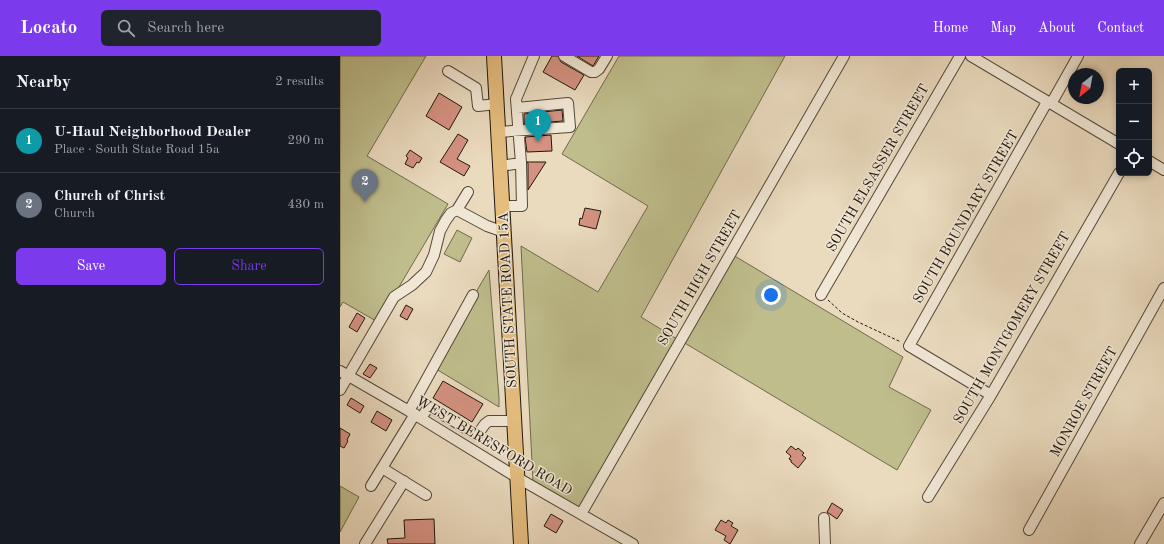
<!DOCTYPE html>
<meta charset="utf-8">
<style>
:root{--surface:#171b24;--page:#20242c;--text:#f1f3f6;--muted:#9ea1a6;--line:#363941;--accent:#7c3aed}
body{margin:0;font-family:"Old Standard TT",serif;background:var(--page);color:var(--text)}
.controls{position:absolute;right:12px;top:12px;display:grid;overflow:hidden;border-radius:6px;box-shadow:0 2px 6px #0003}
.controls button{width:36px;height:36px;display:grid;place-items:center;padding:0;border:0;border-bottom:1px solid var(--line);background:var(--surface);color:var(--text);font:20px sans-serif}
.compass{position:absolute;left:728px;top:12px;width:36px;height:36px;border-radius:50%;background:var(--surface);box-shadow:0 2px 6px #0003;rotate:211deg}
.you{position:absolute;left:431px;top:239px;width:14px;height:14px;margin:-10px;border:3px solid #fff;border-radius:50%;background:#1a73e8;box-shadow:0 0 0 6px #1a73e833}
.badge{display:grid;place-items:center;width:26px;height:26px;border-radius:50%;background:var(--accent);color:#fff;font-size:13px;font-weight:700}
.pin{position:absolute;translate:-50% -33px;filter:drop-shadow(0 1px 2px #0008)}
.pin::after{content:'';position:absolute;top:21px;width:14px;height:12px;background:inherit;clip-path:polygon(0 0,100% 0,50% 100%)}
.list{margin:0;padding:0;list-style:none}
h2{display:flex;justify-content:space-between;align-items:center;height:52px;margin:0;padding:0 16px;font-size:17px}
h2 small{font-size:13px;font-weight:400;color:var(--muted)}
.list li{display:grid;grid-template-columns:26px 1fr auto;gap:12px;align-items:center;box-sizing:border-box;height:64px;padding:0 16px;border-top:1px solid var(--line)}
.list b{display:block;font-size:15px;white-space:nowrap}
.list p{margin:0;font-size:13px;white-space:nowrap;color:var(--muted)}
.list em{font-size:13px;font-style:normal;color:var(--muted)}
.actions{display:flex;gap:8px;padding:12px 16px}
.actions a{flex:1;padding:9px 0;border:1px solid var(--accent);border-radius:6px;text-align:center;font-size:14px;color:var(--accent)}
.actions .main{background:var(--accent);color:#fff}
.icon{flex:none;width:22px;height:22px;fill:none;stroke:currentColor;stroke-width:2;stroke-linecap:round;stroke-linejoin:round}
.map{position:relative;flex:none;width:824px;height:488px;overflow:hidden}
header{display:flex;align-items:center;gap:24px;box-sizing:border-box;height:56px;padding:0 20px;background:var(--accent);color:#fff}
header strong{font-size:19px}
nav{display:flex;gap:22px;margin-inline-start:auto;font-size:14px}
.search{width:280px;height:36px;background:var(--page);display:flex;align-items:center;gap:10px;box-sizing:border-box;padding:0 14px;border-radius:6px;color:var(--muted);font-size:15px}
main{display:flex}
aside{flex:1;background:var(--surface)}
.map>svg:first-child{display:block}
.green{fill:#bfbd8c;stroke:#706a4e}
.building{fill:#d59282;stroke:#20180f}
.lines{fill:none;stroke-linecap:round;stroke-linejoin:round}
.minor-casing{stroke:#52483b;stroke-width:12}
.highway-casing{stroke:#20180f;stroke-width:16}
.path{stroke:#20180f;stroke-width:1;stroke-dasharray:3 2;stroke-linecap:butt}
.minor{stroke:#f1e7d5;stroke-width:10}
.highway{stroke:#e5bd7f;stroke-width:14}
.labels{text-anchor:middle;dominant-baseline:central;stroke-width:3;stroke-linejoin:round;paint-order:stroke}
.street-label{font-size:14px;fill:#20180f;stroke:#f1e7d5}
</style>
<header>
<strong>Locato</strong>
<div class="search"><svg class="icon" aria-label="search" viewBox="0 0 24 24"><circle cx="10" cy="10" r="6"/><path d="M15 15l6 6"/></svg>Search here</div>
<nav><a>Home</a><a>Map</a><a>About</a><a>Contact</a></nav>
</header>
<main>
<aside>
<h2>Nearby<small>2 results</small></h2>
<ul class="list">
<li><span class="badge" style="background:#0f9aa8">1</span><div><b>U-Haul Neighborhood Dealer</b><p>Place · South State Road 15a</p></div><em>290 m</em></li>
<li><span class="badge" style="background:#6b7280">2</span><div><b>Church of Christ</b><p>Church</p></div><em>430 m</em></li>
</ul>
<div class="actions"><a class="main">Save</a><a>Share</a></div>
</aside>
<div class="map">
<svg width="824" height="488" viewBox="0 0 824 488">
<rect width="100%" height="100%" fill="#eadabe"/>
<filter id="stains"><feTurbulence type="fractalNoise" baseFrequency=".005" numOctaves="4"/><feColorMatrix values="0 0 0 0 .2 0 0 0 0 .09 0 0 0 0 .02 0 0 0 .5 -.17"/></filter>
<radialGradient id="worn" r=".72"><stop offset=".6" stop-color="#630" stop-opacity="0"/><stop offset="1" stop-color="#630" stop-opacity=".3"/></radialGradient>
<path class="green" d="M0,0H86L27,100L108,148L56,236L36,265L3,246L0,251Z
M279,0H445L301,261L337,283L240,453L193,426L181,190L258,236L308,150L222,98Z
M117,174L132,182L120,206L104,198Z
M393,199L563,301L549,331L591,354L557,414L343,286Z
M149,214L159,342V351L96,313L138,238L136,236Z
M0,430L19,441L0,476Z"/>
<path class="building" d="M212,0H218L221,6L244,19L235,34L203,16Z
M237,0H259L253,10Z
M99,37L122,51L109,74L86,60Z
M222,54L223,65L184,68V58Z
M118,78L128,84L117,103L130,110L124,120L100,106Z
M211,79L212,95L187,96L185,81Z
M70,94L82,102L79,107L77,106L73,112L65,108L68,102L66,100Z
M187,106H206L188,134V107Z
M245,152L261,155L256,173L239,169L240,162L242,163Z
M66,249L73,253L67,264L60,260Z
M17,257L25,262L17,276L9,271Z
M30,308L37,312L30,322L23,318Z
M103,325L143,348L132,366L93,342Z
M11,342L24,350L20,357L7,349Z
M37,355L52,364L46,375L31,366Z
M0,372L10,378L7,384L8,385L4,392L0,390Z
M451,390L456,394L458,392L464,397L462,399L466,402L458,412L451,406V404L449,403L451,400L446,396Z
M492,447L503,454L497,463L487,456Z
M211,458L223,465L216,477L204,470Z
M94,463L95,488H48L47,483L65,482L64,464Z
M381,464L386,467L388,464L393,467L391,470L398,474L390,488L384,484L386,480L375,474Z"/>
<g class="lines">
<g class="minor-casing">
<path id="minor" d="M224,0L251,16H255L259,13L267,0
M631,0L779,88
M108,15L136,32L138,50L157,48
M711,48L738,0
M158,76L230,71L228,47L177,52
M809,105L824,114
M160,110L181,107L176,43L194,0
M162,150H182L181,107
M117,154L128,136
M481,239L620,0
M0,315L69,355L178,422L293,488
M0,334L54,241L72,229L86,216L94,199L100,175L106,164L111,157L117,154L119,155L147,170L164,176
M651,339L569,290L707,46
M69,355L133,239
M81,362L88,352H92L137,379L145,368L149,365H174
M42,412L86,439
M31,430L75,358
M588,441L651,339L779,117
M241,458L504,0
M484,462L485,488
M689,474L824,232
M25,488L64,425
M800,488L824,447"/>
</g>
<g class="highway-casing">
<path id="highway" d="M154,0L181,488"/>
</g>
<path class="path" d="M488,244L502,257L518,266L561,286"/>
<use href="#minor" class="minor"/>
<use href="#highway" class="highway"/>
</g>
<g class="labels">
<g class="street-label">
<text transform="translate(538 112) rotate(-60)">SOUTH ELSASSER STREET</text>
<text transform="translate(626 161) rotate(-60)">SOUTH BOUNDARY STREET</text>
<text transform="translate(360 222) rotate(-60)">SOUTH HIGH STREET</text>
<text transform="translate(168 244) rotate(-93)">SOUTH STATE ROAD 15A</text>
<text transform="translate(672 272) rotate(-60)">SOUTH MONTGOMERY STREET</text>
<text transform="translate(744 346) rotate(-61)">MONROE STREET</text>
<text transform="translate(154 390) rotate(31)">WEST BERESFORD ROAD</text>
</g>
</g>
<rect width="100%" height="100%" filter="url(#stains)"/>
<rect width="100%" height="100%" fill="url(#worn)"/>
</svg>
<div class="controls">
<button>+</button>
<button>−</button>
<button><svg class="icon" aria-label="locate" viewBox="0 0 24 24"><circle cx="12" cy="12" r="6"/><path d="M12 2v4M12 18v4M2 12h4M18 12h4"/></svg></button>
</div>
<svg class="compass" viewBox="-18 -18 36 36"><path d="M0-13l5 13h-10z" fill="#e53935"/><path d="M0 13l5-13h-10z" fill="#9ea1a6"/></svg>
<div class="you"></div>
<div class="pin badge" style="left:198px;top:86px;background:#0f9aa8">1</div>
<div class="pin badge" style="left:25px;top:146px;background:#6b7280">2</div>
</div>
</main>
